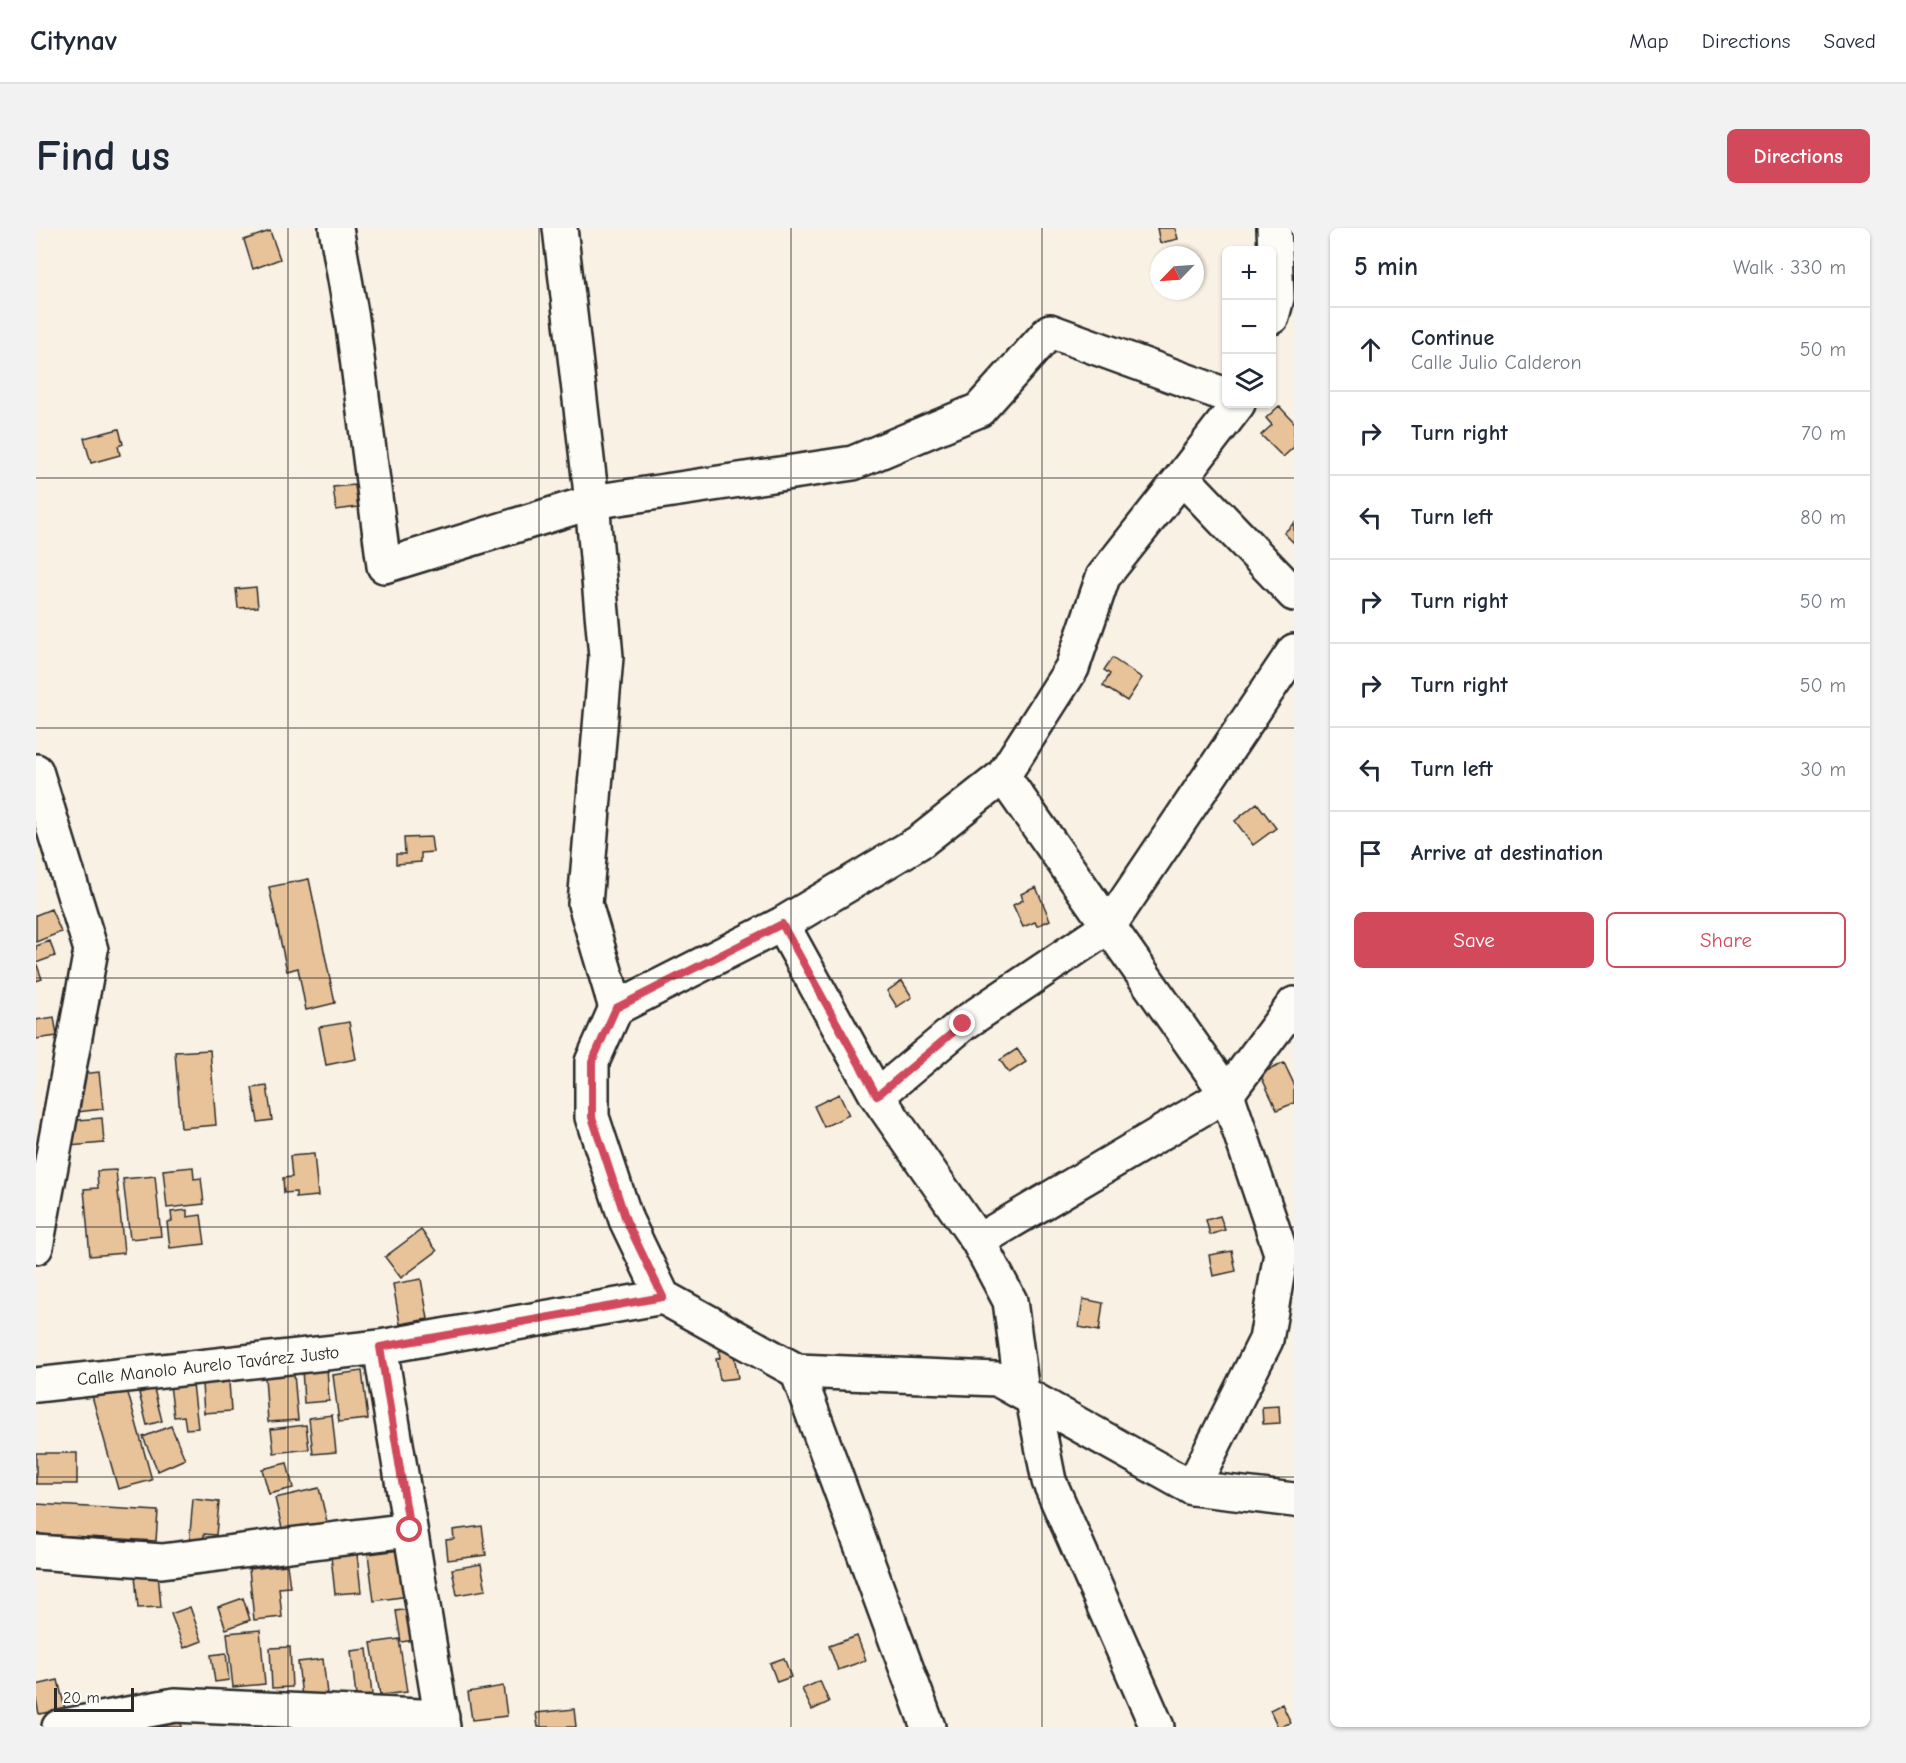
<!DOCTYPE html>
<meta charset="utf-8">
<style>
:root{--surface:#fff;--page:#f2f2f3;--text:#1f2937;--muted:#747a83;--line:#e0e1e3;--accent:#d1495b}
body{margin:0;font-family:"Comic Neue",sans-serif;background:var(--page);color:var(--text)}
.controls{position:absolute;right:18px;top:18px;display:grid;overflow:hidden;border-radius:9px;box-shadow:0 2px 4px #0004}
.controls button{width:54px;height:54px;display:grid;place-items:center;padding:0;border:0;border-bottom:2px solid var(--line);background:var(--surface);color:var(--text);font:30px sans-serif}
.compass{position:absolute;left:1114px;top:18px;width:54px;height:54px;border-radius:50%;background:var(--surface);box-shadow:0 2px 4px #0004;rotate:245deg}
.scale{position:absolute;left:18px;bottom:15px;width:80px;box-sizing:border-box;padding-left:6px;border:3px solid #2b2b2b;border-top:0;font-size:16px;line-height:21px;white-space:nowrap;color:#2b2b2b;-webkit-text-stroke:4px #fdfcf7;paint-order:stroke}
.stop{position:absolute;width:18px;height:18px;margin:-14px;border:4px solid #d1495b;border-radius:50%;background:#fff}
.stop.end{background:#d1495b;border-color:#fff;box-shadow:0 2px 6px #0008}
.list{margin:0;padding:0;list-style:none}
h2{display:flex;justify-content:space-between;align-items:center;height:78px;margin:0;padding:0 24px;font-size:26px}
h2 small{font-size:20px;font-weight:400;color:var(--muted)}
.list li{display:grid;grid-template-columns:39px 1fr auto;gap:18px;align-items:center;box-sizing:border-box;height:84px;padding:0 24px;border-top:2px solid var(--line)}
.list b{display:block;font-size:22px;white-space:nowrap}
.list p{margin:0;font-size:20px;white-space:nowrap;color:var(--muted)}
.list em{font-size:20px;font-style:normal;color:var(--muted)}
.actions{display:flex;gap:12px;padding:18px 24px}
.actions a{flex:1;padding:14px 0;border:2px solid var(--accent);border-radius:9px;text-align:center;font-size:21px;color:var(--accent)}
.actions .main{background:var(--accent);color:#fff}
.icon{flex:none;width:33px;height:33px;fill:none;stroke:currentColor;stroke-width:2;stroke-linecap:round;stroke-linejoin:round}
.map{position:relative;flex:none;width:1258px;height:1499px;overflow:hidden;border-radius:9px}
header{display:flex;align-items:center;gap:36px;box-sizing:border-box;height:84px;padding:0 30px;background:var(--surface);border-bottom:2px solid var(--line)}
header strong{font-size:28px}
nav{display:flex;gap:33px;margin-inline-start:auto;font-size:21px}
.intro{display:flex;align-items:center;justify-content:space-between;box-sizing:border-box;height:144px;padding:0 36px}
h1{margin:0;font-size:42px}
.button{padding:15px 27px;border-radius:9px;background:var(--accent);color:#fff;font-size:21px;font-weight:700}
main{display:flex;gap:36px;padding:0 36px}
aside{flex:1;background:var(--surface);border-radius:9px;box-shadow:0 2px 4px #0004}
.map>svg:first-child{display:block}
.building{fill:#e8c399;stroke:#2b2b2b;stroke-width:1.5}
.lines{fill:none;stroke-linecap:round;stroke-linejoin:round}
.minor-casing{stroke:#2b2b2b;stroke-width:38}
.minor{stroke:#fdfcf7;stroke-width:33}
.route{stroke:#d1495b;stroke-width:8}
.grid{fill:none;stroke:#2b2b2b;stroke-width:1.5;stroke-opacity:0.55}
.labels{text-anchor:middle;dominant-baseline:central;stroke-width:4.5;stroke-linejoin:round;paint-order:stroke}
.street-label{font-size:18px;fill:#2b2b2b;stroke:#fdfcf7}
</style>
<header>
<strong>Citynav</strong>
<nav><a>Map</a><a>Directions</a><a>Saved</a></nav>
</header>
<div class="intro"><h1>Find us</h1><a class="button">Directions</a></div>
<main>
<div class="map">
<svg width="1258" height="1499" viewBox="0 0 1258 1499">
<rect width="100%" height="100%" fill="#f9f1e4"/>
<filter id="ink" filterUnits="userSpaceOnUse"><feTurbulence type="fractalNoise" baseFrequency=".0167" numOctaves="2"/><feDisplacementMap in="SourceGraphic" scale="12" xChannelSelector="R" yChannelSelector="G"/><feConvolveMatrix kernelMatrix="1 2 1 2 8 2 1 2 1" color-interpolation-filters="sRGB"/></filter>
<g filter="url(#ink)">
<path class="building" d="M1121,0H1139L1142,11L1124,15Z
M234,3L244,31L217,41L208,12Z
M1243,178L1258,194V219L1247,229L1225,207L1236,197L1230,190Z
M83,201L87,216L82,218L84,227L55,235L48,210Z
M319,257L322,279L300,282L297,259Z
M1258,295V315L1248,305Z
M220,359L222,379L202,380L200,361Z
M1076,430L1106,450L1091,473L1067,458L1074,446L1068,442Z
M1221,575L1240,600L1217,617L1199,593Z
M395,609L397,624L385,625V634L360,636V626H369L368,610Z
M273,651L299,775L270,782L262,740L251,743L233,659Z
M1000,659L1014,692L1001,698L999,694L987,699L977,677L987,672L985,666Z
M15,681L25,704L0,714V687Z
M14,713L19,728L0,735V718Z
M1,737L6,751L0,753V738Z
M866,753L876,769L861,779L851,763Z
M18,789L21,808L0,811V792Z
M313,794L320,831L290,837L283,799Z
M981,821L990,834L973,845L964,832Z
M174,822L180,897L145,900L139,824Z
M1248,835L1258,856V875L1241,882L1224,846Z
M63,844L67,881L41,884L37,847Z
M231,858L236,892L222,894L216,860Z
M803,866L813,887L788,899L778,878Z
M66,890L68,915L33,918L30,893Z
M278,926L282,968L260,970V964L248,965L247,950L256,949L254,928Z
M157,939L158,951L165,950L168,976L131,980L127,942Z
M80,942L88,1025L54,1028L48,961L62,960L61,943Z
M119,948L125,1008L94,1011L87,951Z
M151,982V989L165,987L169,1016L134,1020L131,994L136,993L135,984Z
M1184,988L1189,1002L1174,1007L1170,992Z
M385,1002L401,1023L365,1050L349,1029Z
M1196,1023L1200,1043L1177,1048L1173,1027Z
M385,1051L392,1091L364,1096L357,1056Z
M1047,1071L1067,1075L1063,1103L1043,1099Z
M697,1121L702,1150L684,1152L680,1131L684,1130L683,1123Z
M291,1138L293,1173L268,1175L266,1140Z
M326,1143L332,1191L303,1194L297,1147Z
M258,1146L262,1192L232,1194L229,1148Z
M156,1147L162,1200L150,1201L148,1188L138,1189L133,1149Z
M193,1154L195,1183L168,1185L166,1156Z
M90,1158L116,1252L82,1261L56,1168Z
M118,1161L126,1193L111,1197L103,1165Z
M1243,1178L1244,1195L1227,1196L1226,1179Z
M296,1187L300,1224L277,1226L273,1190Z
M270,1197L273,1221L238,1225L235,1201Z
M135,1198L149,1231L122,1243L107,1209Z
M0,1225H41V1256H0Z
M251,1235L257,1260L233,1266L226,1241Z
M283,1260L292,1298L248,1309L239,1270Z
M157,1271L183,1274L180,1307L168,1306L167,1318L153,1317Z
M0,1276L122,1283L120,1313L0,1306Z
M446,1298L450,1327L412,1332L410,1312L418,1311L417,1302Z
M365,1322L372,1368L338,1373L332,1326Z
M321,1326L325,1364L299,1366L295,1328Z
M445,1336L450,1362L421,1367L416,1341Z
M251,1337L254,1359L243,1360L246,1389L218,1392L213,1341Z
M122,1345L125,1379L102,1380L99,1347Z
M207,1370L214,1392L190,1401L182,1379Z
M154,1379L166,1413L148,1420L135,1386Z
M373,1381L378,1412L365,1414L360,1383Z
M224,1402L229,1456L197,1459L191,1405Z
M821,1408L830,1432L802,1442L793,1418Z
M363,1411L371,1464L344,1467L335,1415Z
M254,1419L256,1459L236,1460L234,1420Z
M331,1421L336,1467L320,1469L315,1423Z
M190,1425L193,1452L179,1454L175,1427Z
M748,1430L755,1449L741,1454L734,1435Z
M287,1431L291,1466L266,1469L262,1434Z
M22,1452L29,1481L3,1486L0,1471V1457Z
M784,1453L793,1474L776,1482L766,1461Z
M467,1458L471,1488L436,1492L432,1464Z
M1246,1476L1255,1495L1242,1499L1234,1482Z
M538,1481L540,1499H502L500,1485Z
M144,1488L145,1499H112L111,1492Z"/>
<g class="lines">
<g class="minor-casing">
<path id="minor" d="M300,0L316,91L348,338L556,274L817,235L943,182L1014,103L1190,167
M524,0L556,274L570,429L549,676L580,780
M1236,89L1241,70L1238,0
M1202,176L1146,249L1067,349L1036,440L967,548L885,613L746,696L580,780L556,834V889L590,992L627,1069L761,1143L961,1151L1156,1260L1258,1272
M1146,249L1258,366
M0,543L55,722L0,1019
M967,548L1191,866L1245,1025L1230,1112L1156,1260
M746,696L841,868L942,1013L974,1073L986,1164
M841,868L927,796L1073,698L1258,423
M942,1013L1191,866L1258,776
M344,1119L407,1499
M761,1143L892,1499
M0,1157L344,1119L627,1069
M997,1172L1013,1253L1121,1499
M0,1324L126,1333L373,1302
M23,1499L139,1477L406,1489"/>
</g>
<use href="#minor" class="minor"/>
</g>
</g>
<g class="lines" filter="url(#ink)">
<path class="route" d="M374,1302L344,1119L627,1069L590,992L556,889V834L580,780L746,696L841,868L927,796"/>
</g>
<path class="grid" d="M252,0V1499M503,0V1499M755,0V1499M1006,0V1499M0,250H1258M0,500H1258M0,750H1258M0,999H1258M0,1249H1258"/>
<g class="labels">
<g class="street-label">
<text transform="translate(172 1138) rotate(-6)">Calle Manolo Aurelo Tavárez Justo</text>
</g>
</g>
</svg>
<div class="controls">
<button>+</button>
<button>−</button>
<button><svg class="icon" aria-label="layers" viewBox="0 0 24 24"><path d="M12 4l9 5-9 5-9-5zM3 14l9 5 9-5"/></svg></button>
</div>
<svg class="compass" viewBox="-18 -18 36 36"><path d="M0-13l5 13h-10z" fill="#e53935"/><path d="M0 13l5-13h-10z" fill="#747a83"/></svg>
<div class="scale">20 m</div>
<div class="stop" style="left:374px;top:1302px"></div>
<div class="stop end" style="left:927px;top:796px"></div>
</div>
<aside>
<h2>5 min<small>Walk · 330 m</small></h2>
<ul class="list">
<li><svg class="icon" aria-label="ahead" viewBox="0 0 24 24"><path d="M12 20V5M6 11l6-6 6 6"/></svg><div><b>Continue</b><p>Calle Julio Calderon</p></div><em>50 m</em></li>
<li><svg class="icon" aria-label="right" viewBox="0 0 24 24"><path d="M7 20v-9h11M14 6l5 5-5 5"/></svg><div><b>Turn right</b></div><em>70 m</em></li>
<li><svg class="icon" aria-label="left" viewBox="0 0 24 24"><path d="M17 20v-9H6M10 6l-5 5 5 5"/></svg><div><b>Turn left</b></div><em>80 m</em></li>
<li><svg class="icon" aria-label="right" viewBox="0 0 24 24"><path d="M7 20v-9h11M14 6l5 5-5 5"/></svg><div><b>Turn right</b></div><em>50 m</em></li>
<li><svg class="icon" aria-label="right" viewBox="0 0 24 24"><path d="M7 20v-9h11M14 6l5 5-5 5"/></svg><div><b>Turn right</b></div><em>50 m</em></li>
<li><svg class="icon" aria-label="left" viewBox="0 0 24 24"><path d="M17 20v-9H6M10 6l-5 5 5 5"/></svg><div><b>Turn left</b></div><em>30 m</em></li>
<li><svg class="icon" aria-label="arrive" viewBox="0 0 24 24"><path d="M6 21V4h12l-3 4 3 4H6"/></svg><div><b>Arrive at destination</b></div></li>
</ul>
<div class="actions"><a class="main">Save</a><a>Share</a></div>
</aside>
</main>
